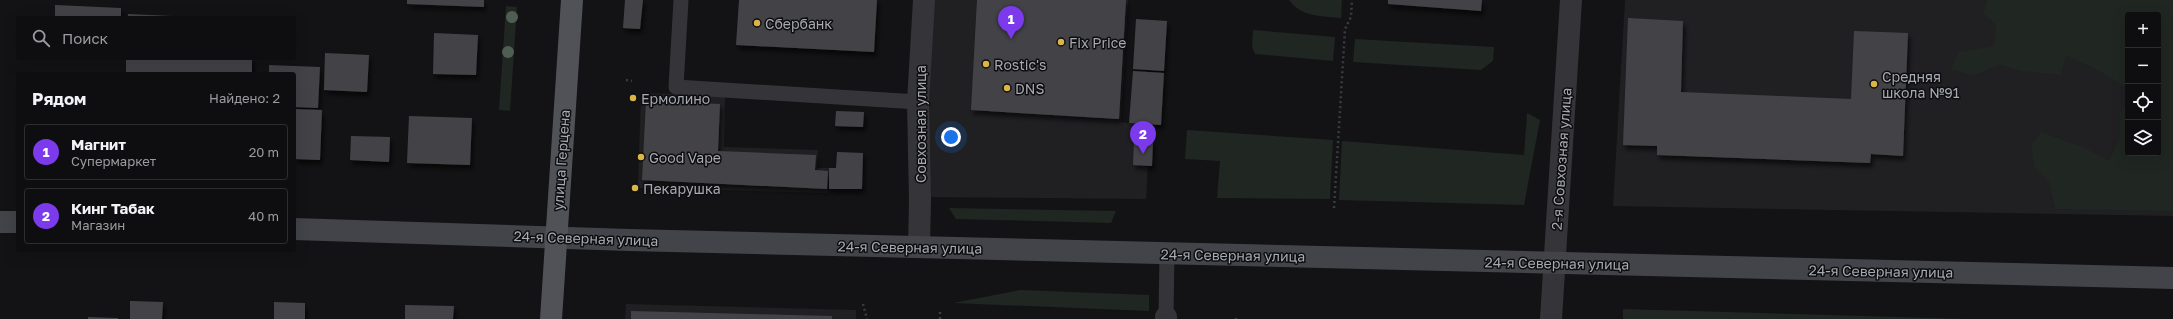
<!DOCTYPE html>
<html lang="ru">
<meta charset="utf-8">
<style>
:root{--surface:#0e0e10;--page:#1c1c1e;--text:#f1f3f6;--muted:#9b9c9f;--line:#2e2e30;--accent:#7c3aed}
body{margin:0;font-family:"Golos Text",sans-serif;background:var(--page);color:var(--text)}
.controls{position:absolute;right:12px;top:12px;display:grid;overflow:hidden;border-radius:4px;box-shadow:0 4px 16px #0002}
.controls button{width:36px;height:36px;display:grid;place-items:center;padding:0;border:0;border-bottom:1px solid var(--line);background:var(--surface);color:var(--text);font:20px sans-serif}
.you{position:absolute;left:951px;top:137px;width:14px;height:14px;margin:-10px;border:3px solid #fff;border-radius:50%;background:#1a73e8;box-shadow:0 0 0 6px #1a73e833}
.badge{display:grid;place-items:center;width:26px;height:26px;border-radius:50%;background:var(--accent);color:#fff;font-size:13px;font-weight:700}
.pin{position:absolute;translate:-50% -33px;filter:drop-shadow(0 1px 2px #0008)}
.pin::after{content:'';position:absolute;top:21px;width:14px;height:12px;background:inherit;clip-path:polygon(0 0,100% 0,50% 100%)}
.list{margin:0;padding:0;list-style:none}
h2{display:flex;justify-content:space-between;align-items:center;height:52px;margin:0;padding:0 16px;font-size:17px}
h2 small{font-size:13px;font-weight:400;color:var(--muted)}
.list li{display:grid;grid-template-columns:26px 1fr auto;gap:12px;align-items:center;box-sizing:border-box;height:56px;margin:0 8px 8px;padding:0 8px;border:1px solid var(--line);border-radius:4px}
.list b{display:block;font-size:15px;white-space:nowrap}
.list p{margin:0;font-size:13px;white-space:nowrap;color:var(--muted)}
.list em{font-size:13px;font-style:normal;color:var(--muted)}
.icon{flex:none;width:22px;height:22px;fill:none;stroke:currentColor;stroke-width:2;stroke-linecap:round;stroke-linejoin:round}
.map{position:relative;flex:none;width:2173px;height:319px;overflow:hidden}
.search{position:absolute;background:var(--surface);box-shadow:0 4px 16px #0002;left:16px;top:16px;width:280px;height:44px;display:flex;align-items:center;gap:10px;box-sizing:border-box;padding:0 14px;border-radius:4px;color:var(--muted);font-size:15px}
.panel{position:absolute;background:var(--surface);box-shadow:0 4px 16px #0002;left:16px;top:72px;width:280px;height:180px;border-radius:4px}
.map>svg:first-child{display:block}
.built{fill:#201f22;fill-rule:evenodd}
.green{fill:#202621}
.building{fill:#434347;filter:url(#shadow)}
.lines{fill:none;stroke-linecap:round;stroke-linejoin:round}
.path{stroke:#3b3c40;stroke-width:2.5;stroke-dasharray:2 3;stroke-linecap:butt}
.lane{stroke:#353539;stroke-width:15}
.street{stroke:#353539;stroke-width:22}
.secondary{stroke:#434449;stroke-width:22}
.primary{stroke:#515258;stroke-width:22}
.tree{fill:#4f5e52}
.poi-dot{fill:#dbb545;stroke:#0e0e10;stroke-width:1.5}
.labels{text-anchor:middle;dominant-baseline:central;stroke-width:3;stroke-linejoin:round;paint-order:stroke}
.poi-label{font-size:14px;fill:#a7a9b3;stroke:#0e0e10;text-anchor:start}
.street-label{font-size:14px;fill:#a7a9b3;stroke:#0e0e10}
</style>
<div class="map">
<svg width="2173" height="319" viewBox="0 0 2173 319">
<defs>
<filter id="shadow"><feDropShadow dx="2.5" dy="4.5" stdDeviation="2" flood-color="#0009"/></filter>
</defs>
<rect width="100%" height="100%" fill="#131315"/>
<path class="built" d="M934,0H1128L1121,122L1150,126L1146,199L924,197Z
M1625,0H2173V216L1613,206ZM2128,15H2158V153H2128Z
M641,93L725,95L724,147L818,150L817,168H829L828,193L638,188Z
M626,304L856,310V319H625Z"/>
<path class="green" d="M1289,0H1342L1341,18C1321,16 1301,17 1289,0Z
M1987,0H2173V211L2055,209L2049,182L2034,167L2031,145L2041,132L2085,148L2109,161L2119,141L2120,112L2128,107V153H2158V15H2128V89L2099,71L2066,55L2061,75L2021,71L1999,65L1973,76L1951,69L1958,52L1994,46L1996,25L1983,13Z
M506,6L517,7L510,111L499,110Z
M1253,30L1335,37L1333,61L1255,54L1252,47Z
M1355,39L1494,47L1493,61L1481,70L1353,62Z
M1527,113L1540,120L1524,205L1339,200L1342,141L1524,155Z
M1187,130L1333,140L1330,199L1217,198L1220,161L1185,159Z
M949,208L1116,211L1111,223L956,219Z
M1020,290L1149,295V311L953,303Z
M1623,309L1967,319H1623Z"/>
<path class="building" d="M407,0H484V7L407,4Z
M625,0H643L640,29L623,28Z
M739,0H877L874,52L736,45Z
M977,0H1126L1119,119L971,110Z
M1388,0H1482L1481,11L1388,4Z
M55,5L121,8V18H55Z
M128,14L194,17V18H128Z
M1628,18L1683,21L1681,92L1851,99L1854,31L1908,33L1903,156L1871,154L1870,163L1657,155V146L1623,145Z
M1136,19L1167,21L1164,71L1133,69Z
M434,33L478,35L476,75L433,74Z
M325,53L369,55L367,92L324,90Z
M126,58H252V74H126Z
M269,65L320,67L318,108L294,107V74H269Z
M1133,71L1164,73L1161,125L1129,123Z
M646,101L720,104L718,151L816,155L815,170L828,171L827,189L642,180Z
M294,109L322,110L320,160L294,159Z
M836,111L864,112L863,127L835,126Z
M409,116L472,118L470,165L407,163Z
M17,121H18V149L16,148Z
M351,136L390,137L389,162L350,160Z
M1134,141L1153,142L1152,166L1133,165Z
M837,152L863,153L862,189H829V168H836Z
M130,301L163,302L162,319H130Z
M274,302L305,303V319H274Z
M405,305L454,306L453,319H405Z
M631,311L832,316V319H631Z
M88,317L118,318V319H88Z"/>
<g class="lines">
<path class="path" d="M626,80L632,81
M1334,208L1345,29L1351,17L1352,0
M863,304L867,319
M1236,318V319
M940,319V312"/>
<path class="lane" d="M681,0L676,87L918,102
M1166,317L1167,253"/>
<path class="street" d="M919,247L920,200L918,102L924,0
M1166,319V317
M1551,319L1571,0"/>
<path class="secondary" d="M0,222H18
M294,229L629,240L2173,278"/>
<path class="primary" d="M551,319L572,0"/>
</g>
<g class="tree">
<circle cx="512" cy="17" r="6"/>
<circle cx="508" cy="52" r="6"/>
</g>
<g class="poi-dot">
<circle cx="757" cy="23" r="4"/>
<circle cx="1061" cy="42" r="4"/>
<circle cx="986" cy="64" r="4"/>
<circle cx="1874" cy="84" r="4"/>
<circle cx="1007" cy="88" r="4"/>
<circle cx="633" cy="98" r="4"/>
<circle cx="641" cy="157" r="4"/>
<circle cx="635" cy="188" r="4"/>
</g>
<g class="labels">
<g class="poi-label">
<text x="765" y="23">Сбербанк</text>
<text x="1069" y="42">Fix Price</text>
<text x="994" y="64">Rostic's</text>
<text x="1882" y="76">Средняя<tspan x="1882" dy="16">школа №91</tspan></text>
<text x="1015" y="88">DNS</text>
<text x="641" y="98">Ермолино</text>
<text x="649" y="157">Good Vape</text>
<text x="643" y="188">Пекарушка</text>
</g>
<g class="street-label">
<text transform="translate(920 124) rotate(-90)">Совхозная улица</text>
<text transform="translate(1561 159) rotate(-86)">2-я Совхозная улица</text>
<text transform="translate(561 160) rotate(-86)">улица Герцена</text>
<text transform="translate(586 238) rotate(2)">24-я Северная улица</text>
<text transform="translate(910 247) rotate(1)">24-я Северная улица</text>
<text transform="translate(1233 255) rotate(1)">24-я Северная улица</text>
<text transform="translate(1557 263) rotate(1)">24-я Северная улица</text>
<text transform="translate(1881 271) rotate(1)">24-я Северная улица</text>
</g>
</g>
</svg>
<div class="controls">
<button>+</button>
<button>−</button>
<button><svg class="icon" aria-label="locate" viewBox="0 0 24 24"><circle cx="12" cy="12" r="6"/><path d="M12 2v4M12 18v4M2 12h4M18 12h4"/></svg></button>
<button><svg class="icon" aria-label="layers" viewBox="0 0 24 24"><path d="M12 4l9 5-9 5-9-5zM3 14l9 5 9-5"/></svg></button>
</div>
<div class="you"></div>
<div class="pin badge" style="left:1011px;top:39px">1</div>
<div class="pin badge" style="left:1143px;top:154px">2</div>
<div class="search"><svg class="icon" aria-label="search" viewBox="0 0 24 24"><circle cx="10" cy="10" r="6"/><path d="M15 15l6 6"/></svg>Поиск</div>
<section class="panel">
<h2>Рядом<small>Найдено: 2</small></h2>
<ul class="list">
<li><span class="badge">1</span><div><b>Магнит</b><p>Супермаркет</p></div><em>20 m</em></li>
<li><span class="badge">2</span><div><b>Кинг Табак</b><p>Магазин</p></div><em>40 m</em></li>
</ul>
</section>
</div>
